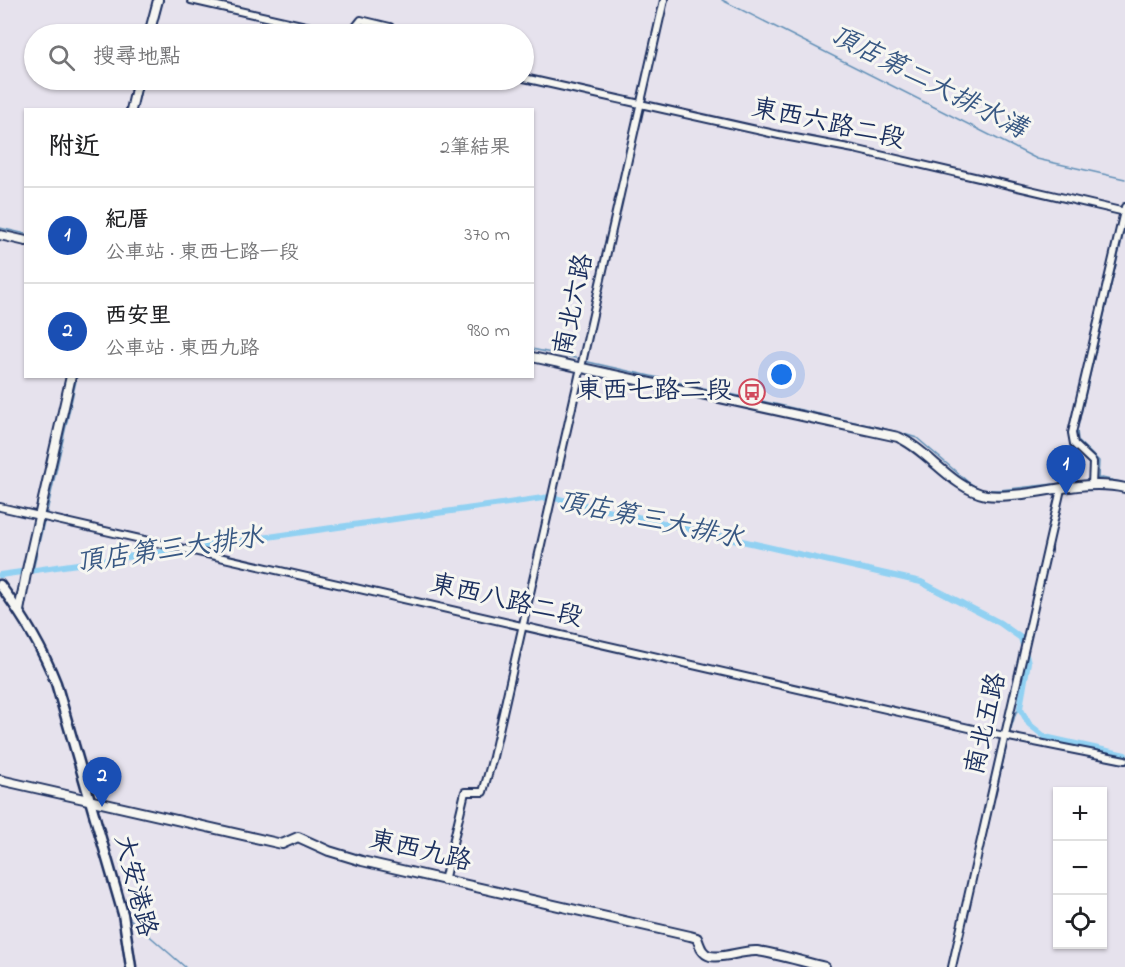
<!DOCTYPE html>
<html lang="zh-TW">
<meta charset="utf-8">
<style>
:root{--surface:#fff;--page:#f2f2f2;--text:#202124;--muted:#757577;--line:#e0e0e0;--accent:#b45309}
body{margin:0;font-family:"Indie Flower","LXGW WenKai TC",sans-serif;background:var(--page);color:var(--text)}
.controls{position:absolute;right:18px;bottom:18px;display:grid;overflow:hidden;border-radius:0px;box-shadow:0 2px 4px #0004}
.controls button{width:54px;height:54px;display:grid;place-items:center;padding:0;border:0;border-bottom:2px solid var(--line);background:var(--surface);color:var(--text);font:30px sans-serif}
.you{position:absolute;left:782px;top:375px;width:21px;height:21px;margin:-15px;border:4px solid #fff;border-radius:50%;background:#1a73e8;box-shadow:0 0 0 9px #1a73e833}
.badge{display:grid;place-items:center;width:39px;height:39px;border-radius:50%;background:var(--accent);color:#fff;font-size:20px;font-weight:700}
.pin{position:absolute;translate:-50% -50px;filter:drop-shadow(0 2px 3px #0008)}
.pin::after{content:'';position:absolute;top:32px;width:21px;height:18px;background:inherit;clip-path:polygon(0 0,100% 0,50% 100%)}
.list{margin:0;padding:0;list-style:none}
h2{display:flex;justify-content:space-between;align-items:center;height:78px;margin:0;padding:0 24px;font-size:26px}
h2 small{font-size:20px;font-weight:400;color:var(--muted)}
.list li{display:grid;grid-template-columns:39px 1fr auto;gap:18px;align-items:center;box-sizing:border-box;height:96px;padding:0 24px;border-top:2px solid var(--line)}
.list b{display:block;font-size:22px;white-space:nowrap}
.list p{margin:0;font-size:20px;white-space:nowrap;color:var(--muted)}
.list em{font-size:20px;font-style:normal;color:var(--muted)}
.icon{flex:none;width:33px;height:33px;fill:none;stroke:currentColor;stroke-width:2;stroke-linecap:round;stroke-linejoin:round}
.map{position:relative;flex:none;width:1125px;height:967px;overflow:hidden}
.search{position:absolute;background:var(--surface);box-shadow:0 2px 4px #0004;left:24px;top:24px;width:510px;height:66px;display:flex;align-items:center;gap:15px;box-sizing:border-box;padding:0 21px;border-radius:33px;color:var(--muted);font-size:22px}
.panel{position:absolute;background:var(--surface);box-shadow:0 2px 4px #0004;left:24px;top:108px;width:510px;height:270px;border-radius:0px}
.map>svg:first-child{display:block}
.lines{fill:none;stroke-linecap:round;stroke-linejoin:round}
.stream{stroke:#6290b7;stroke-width:1.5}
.canal{stroke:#91d1f2;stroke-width:6}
.minor-casing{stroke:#1b2f5e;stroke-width:10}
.tertiary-casing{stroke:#1b2f5e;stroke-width:12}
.secondary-casing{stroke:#1b2f5e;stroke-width:13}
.minor{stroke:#f6f6f2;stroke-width:6}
.tertiary{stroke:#f6f6f2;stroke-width:8}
.secondary{stroke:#f6f6f2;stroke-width:8}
.labels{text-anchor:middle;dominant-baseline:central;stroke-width:6;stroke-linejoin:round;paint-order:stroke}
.street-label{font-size:26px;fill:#1b2f5e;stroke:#f6f6f2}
.poi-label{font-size:26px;fill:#1b2f5e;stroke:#f6f6f2;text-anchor:end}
.water-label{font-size:27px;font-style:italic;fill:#385883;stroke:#f6f6f2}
</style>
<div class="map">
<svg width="1125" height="967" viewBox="0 0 1125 967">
<rect width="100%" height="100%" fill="#e6e2ed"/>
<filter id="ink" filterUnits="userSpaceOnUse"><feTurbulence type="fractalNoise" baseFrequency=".0167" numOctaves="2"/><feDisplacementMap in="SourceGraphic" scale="12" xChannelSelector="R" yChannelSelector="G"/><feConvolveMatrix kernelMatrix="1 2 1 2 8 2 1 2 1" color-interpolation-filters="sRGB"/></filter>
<g filter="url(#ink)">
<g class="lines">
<path class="stream" d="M722,0L1037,159L1125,179
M363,18L373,20
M154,34L163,0
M659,34L667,0
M524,74L639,101
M136,110L143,80
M0,228L26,234
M532,349L580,359
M584,361L894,431L917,438L968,482L981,490H1000L1089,480
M1098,478L1099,461L1078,441L1077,430L1125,226
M1094,479L1102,478L1125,483
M46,516L77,376
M33,570L44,521
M1009,735L1016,712L1020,710
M129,918L185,967
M955,967L1008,740"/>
<path class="canal" d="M0,575L550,497L921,582L1000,623L1021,638L1028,662L1020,708L1029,724L1045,737L1125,755"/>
<g class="minor-casing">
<path id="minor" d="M191,0L341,34
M350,34L361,20L390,27L391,34
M524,78L779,135L854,149L1125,212
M1092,485L1093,462L1074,444L1072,433L1125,207
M0,507L1004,736L1125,760
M444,881L465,792H483L493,757L664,0
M952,967L1061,489"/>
</g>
<g class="tertiary-casing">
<path id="tertiary" d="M149,34L158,0
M131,110L138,80
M0,235L26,241
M532,357L898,437C929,451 953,489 986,495C998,497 1012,495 1023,494C1056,490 1092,480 1125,488
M19,611L26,574L71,376
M0,780L282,844L298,837L329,851L362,861L690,936L697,938C700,946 702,954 710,956C723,959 742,950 757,951C779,954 803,962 825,967"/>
</g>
<g class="secondary-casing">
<path id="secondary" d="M0,585C23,616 42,647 56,683L123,914L131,967"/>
</g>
<use href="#minor" class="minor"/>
<use href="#tertiary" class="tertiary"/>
<use href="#secondary" class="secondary"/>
</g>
</g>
<defs>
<g id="bus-ring" transform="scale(1.35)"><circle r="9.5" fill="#f6f6f2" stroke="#d1495b" stroke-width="1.5"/><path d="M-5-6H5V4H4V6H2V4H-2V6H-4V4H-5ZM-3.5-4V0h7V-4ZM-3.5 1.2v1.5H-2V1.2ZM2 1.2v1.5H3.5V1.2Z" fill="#d1495b"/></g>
</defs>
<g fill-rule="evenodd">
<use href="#bus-ring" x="752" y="392"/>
</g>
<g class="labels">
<g class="street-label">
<text transform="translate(828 125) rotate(12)">東西六路二段</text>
<text transform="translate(575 305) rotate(-78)">南北六路</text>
<text transform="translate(506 602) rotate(13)">東西八路二段</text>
<text transform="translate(987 724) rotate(-77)">南北五路</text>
<text transform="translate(420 852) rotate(13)">東西九路</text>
<text transform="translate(134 886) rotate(76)">大安港路</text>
</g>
<g class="poi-label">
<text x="732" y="392">東西七路二段</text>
</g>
<g class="water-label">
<text transform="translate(928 83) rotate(27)">頂店第二大排水溝</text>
<text transform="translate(650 521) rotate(12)">頂店第三大排水</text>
<text transform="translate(170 551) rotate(-8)">頂店第三大排水</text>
</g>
</g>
</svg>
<div class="controls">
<button>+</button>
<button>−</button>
<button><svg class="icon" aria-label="locate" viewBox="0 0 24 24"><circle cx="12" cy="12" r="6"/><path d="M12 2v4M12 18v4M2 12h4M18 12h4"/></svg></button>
</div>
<div class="you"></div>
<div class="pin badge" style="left:1066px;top:495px;background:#1a4fb4">1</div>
<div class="pin badge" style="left:102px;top:807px;background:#1a4fb4">2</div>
<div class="search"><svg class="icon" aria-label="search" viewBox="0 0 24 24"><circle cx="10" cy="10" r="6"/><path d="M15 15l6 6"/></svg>搜尋地點</div>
<section class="panel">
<h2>附近<small>2筆結果</small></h2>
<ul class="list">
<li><span class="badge" style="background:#1a4fb4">1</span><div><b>紀厝</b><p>公車站 · 東西七路一段</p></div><em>370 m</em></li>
<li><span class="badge" style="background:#1a4fb4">2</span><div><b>西安里</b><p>公車站 · 東西九路</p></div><em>980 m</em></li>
</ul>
</section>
</div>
